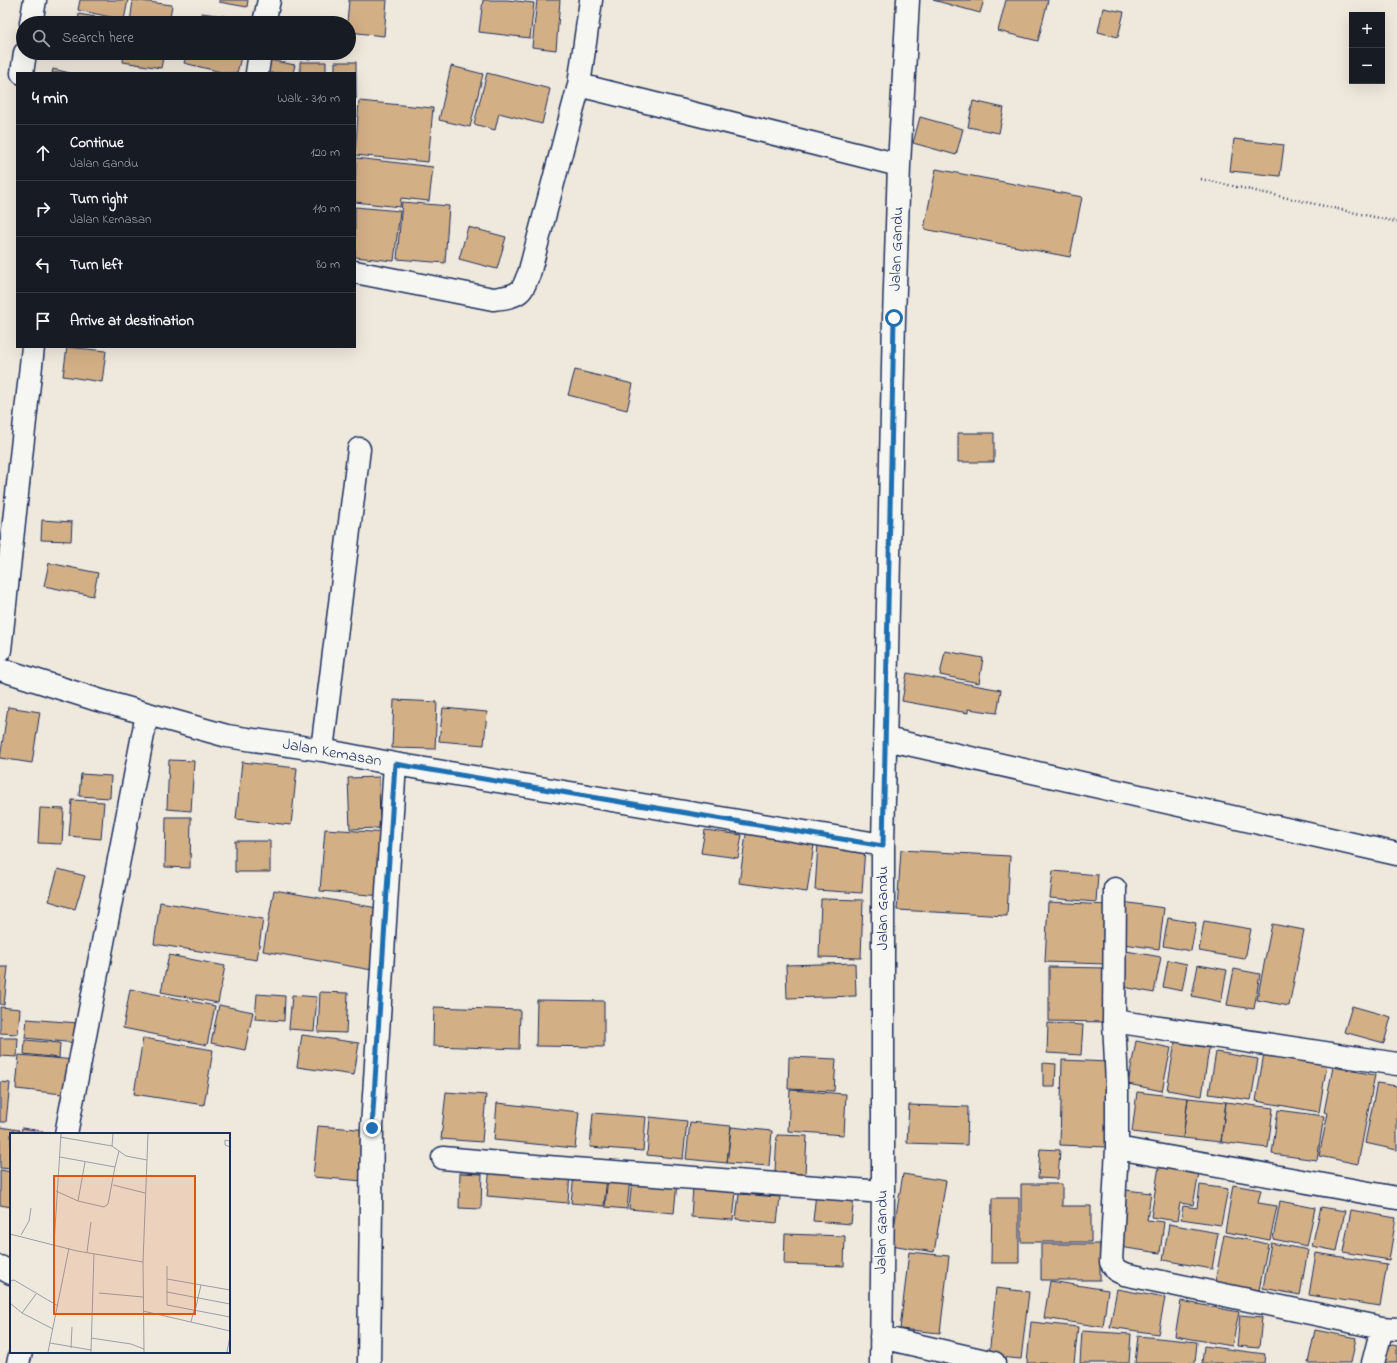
<!DOCTYPE html>
<meta charset="utf-8">
<style>
:root{--surface:#171b24;--page:#242831;--text:#f1f3f6;--muted:#9ea1a6;--line:#363941}
body{margin:0;font-family:"Indie Flower",sans-serif;background:var(--page);color:var(--text)}
.controls{position:absolute;right:12px;top:12px;display:grid;overflow:hidden;border-radius:0px;box-shadow:0 4px 16px #0002}
.controls button{width:36px;height:36px;display:grid;place-items:center;padding:0;border:0;border-bottom:1px solid var(--line);background:var(--surface);color:var(--text);font:20px sans-serif}
.stop{position:absolute;width:12px;height:12px;margin:-9px;border:3px solid #1f6fb2;border-radius:50%;background:#fff}
.stop.end{background:#1f6fb2;border-color:#fff;box-shadow:0 1px 4px #0008}
.list{margin:0;padding:0;list-style:none}
h2{display:flex;justify-content:space-between;align-items:center;height:52px;margin:0;padding:0 16px;font-size:17px}
h2 small{font-size:13px;font-weight:400;color:var(--muted)}
.list li{display:grid;grid-template-columns:26px 1fr auto;gap:12px;align-items:center;box-sizing:border-box;height:56px;padding:0 16px;border-top:1px solid var(--line)}
.list b{display:block;font-size:15px;white-space:nowrap}
.list p{margin:0;font-size:13px;white-space:nowrap;color:var(--muted)}
.list em{font-size:13px;font-style:normal;color:var(--muted)}
.icon{flex:none;width:22px;height:22px;fill:none;stroke:currentColor;stroke-width:2;stroke-linecap:round;stroke-linejoin:round}
.map{position:relative;flex:none;width:1397px;height:1363px;overflow:hidden}
.search{position:absolute;background:var(--surface);box-shadow:0 4px 16px #0002;left:16px;top:16px;width:340px;height:44px;display:flex;align-items:center;gap:10px;box-sizing:border-box;padding:0 14px;border-radius:22px;color:var(--muted);font-size:15px}
.panel{position:absolute;background:var(--surface);box-shadow:0 4px 16px #0002;left:16px;top:72px;width:340px;height:276px;border-radius:0px}
.map>svg:first-child{display:block}
.building{fill:#d3af86;stroke:#1b2f5e}
.lines{fill:none;stroke-linecap:round;stroke-linejoin:round}
.minor-casing{stroke:#1b2f5e;stroke-width:25}
.path{stroke:#1b2f5e;stroke-width:2.5;stroke-dasharray:1 3;stroke-linecap:butt}
.minor{stroke:#f6f6f2;stroke-width:22}
.route{stroke:#1f6fb2;stroke-width:5}
.labels{text-anchor:middle;dominant-baseline:central;stroke-width:4;stroke-linejoin:round;paint-order:stroke}
.street-label{font-size:16px;fill:#1b2f5e;stroke:#f6f6f2}
.inset-road{fill:none;stroke:#9a9eaa;stroke-width:1}
.view{fill:#de5710;fill-opacity:0.15;stroke:#de5710;stroke-width:2}
.inset-edge{fill:none;stroke:#1b2f5e;stroke-width:2}
</style>
<div class="map">
<svg width="1397" height="1363" viewBox="0 0 1397 1363">
<rect width="100%" height="100%" fill="#efe8dc"/>
<filter id="ink" filterUnits="userSpaceOnUse"><feTurbulence type="fractalNoise" baseFrequency=".025" numOctaves="2"/><feDisplacementMap in="SourceGraphic" scale="8" xChannelSelector="R" yChannelSelector="G"/><feConvolveMatrix kernelMatrix="1 2 1 2 8 2 1 2 1" color-interpolation-filters="sRGB"/></filter>
<g filter="url(#ink)">
<path class="building" d="M80,0H128L124,20L78,10Z
M133,0L172,5L169,23H130Z
M219,0H248L247,7L219,2Z
M349,0H387L384,36L349,32V23H347Z
M483,0H507L534,3L530,38L479,32Z
M537,0H560L556,50L532,47Z
M933,0H984L980,13Z
M1006,0H1048L1038,41L998,31Z
M1103,8L1124,12L1118,37L1098,32Z
M202,13L251,20V23H200Z
M79,14L122,22L121,23H78Z
M124,53H164L161,68L123,62Z
M187,53H242L237,73H225L184,63Z
M267,53H311L310,59L267,54Z
M264,59L295,65L293,73H262Z
M300,62H326V73H300Z
M335,62H356V99L355,73H335Z
M451,66L483,74L470,127L439,120Z
M53,69L70,73H52Z
M487,73L550,89L542,124L499,113L495,130L474,124Z
M359,101L433,108L428,162L355,155Z
M973,101L1004,108L999,133L968,127Z
M920,117L963,129L956,155L913,143Z
M1234,139L1284,145L1280,176L1230,171Z
M356,158L433,167L429,201L401,198L400,207L355,202Z
M936,169L1082,197L1070,257L924,229Z
M402,202L449,206L445,263L397,259Z
M355,207L400,211L394,261L355,257Z
M468,227L506,237L497,269L459,259Z
M67,347L106,351L102,382L63,376Z
M575,370L633,384L627,410L568,395Z
M958,433H994V462H958Z
M42,520L72,522L71,541L41,540Z
M49,563L98,573L93,596L44,586Z
M945,651L983,658L979,683L940,675Z
M907,673L1001,690L997,713L968,709V713L902,701Z
M394,700L437,702L435,749L392,748Z
M8,707L40,712L32,763L0,758Z
M443,708L487,712L484,745L439,741Z
M169,760L194,761L191,811L167,809Z
M242,762L297,768L291,825L236,819Z
M81,774L111,776L110,798L79,796Z
M379,777L380,828L350,829L348,778Z
M72,800L104,802L101,839L69,836Z
M40,808L64,809L62,844L38,843Z
M166,817H191L190,868L165,867Z
M747,828L815,838L807,892L739,883Z
M325,829L388,833L383,896L320,891Z
M705,830L742,835L738,858L701,853Z
M235,841H270V872H235Z
M818,844L865,846L862,893L815,890Z
M901,850L1010,856L1007,916L897,910Z
M58,869L85,876L75,909L49,901Z
M1053,871L1098,875L1096,902L1050,898Z
M274,890L383,909L372,970L263,951Z
M821,899L863,900L861,958L819,957Z
M160,902L263,919L257,960L154,944Z
M1048,902L1108,905L1105,964L1045,962Z
M1122,902L1164,908L1159,949L1117,943Z
M1168,918L1196,923L1191,951L1163,946Z
M1204,921L1251,929L1245,959L1199,951Z
M1272,924L1304,930L1289,1006L1257,1000Z
M1126,951L1161,957L1154,993L1119,986Z
M169,955L225,966L218,1003L161,992Z
M1168,960L1187,964L1182,991L1163,987Z
M855,963L856,996L787,998L786,965Z
M1198,965L1227,970L1221,1002L1192,996Z
M0,967H8L4,1005L0,1004Z
M1049,967L1108,968L1107,1022L1049,1021Z
M1234,969L1260,974L1254,1009L1227,1005Z
M130,989L215,1006L207,1045L123,1028Z
M320,992L348,993L346,1033L318,1032Z
M257,994L285,996L284,1021L255,1019Z
M292,995L317,997L314,1031L289,1029Z
M537,1000L604,1001V1047L536,1046Z
M219,1005L253,1012L245,1050L211,1043Z
M1352,1006L1391,1017L1384,1043L1344,1032Z
M0,1007L20,1009L18,1034L0,1033Z
M434,1007L520,1010L519,1049L433,1046Z
M27,1019L78,1023L76,1043L25,1038Z
M1048,1023L1083,1025L1081,1055L1047,1053Z
M302,1035L359,1043L354,1075L297,1067Z
M0,1038H18L17,1057L0,1056Z
M143,1038L213,1050L204,1105L134,1094Z
M25,1040L60,1043L59,1058L24,1054Z
M1136,1041L1171,1048L1162,1091L1128,1084Z
M1175,1042L1209,1048L1202,1096L1167,1090Z
M1216,1052L1258,1059L1251,1100L1209,1094Z
M1264,1053L1327,1064L1319,1112L1256,1101Z
M19,1055L75,1060L72,1095L16,1089Z
M789,1057L836,1059L834,1091L788,1089Z
M1062,1060L1108,1062L1106,1147L1060,1145Z
M1043,1063L1056,1064L1055,1086H1043Z
M1333,1067L1375,1075L1358,1164L1319,1156L1328,1113L1324,1112Z
M0,1082L10,1083L6,1122H0Z
M1377,1083L1397,1086V1150L1365,1143Z
M790,1090L846,1094L844,1135L788,1131Z
M446,1092L486,1095L482,1142L441,1139Z
M1137,1092L1188,1098L1183,1138L1132,1132Z
M1188,1098L1226,1102L1221,1142L1183,1138Z
M1226,1102L1273,1108L1268,1148L1221,1142Z
M497,1103L579,1112L575,1148L494,1140Z
M909,1105L968,1107L967,1145L907,1143Z
M1278,1110L1324,1116L1317,1160L1272,1154Z
M593,1113L646,1117L643,1151L590,1147Z
M650,1117L687,1121L683,1159L647,1155Z
M690,1122L731,1126L727,1163L686,1159Z
M318,1126L369,1130L364,1181L313,1177Z
M0,1127L19,1130V1134H11V1169L0,1168Z
M731,1127L772,1131L769,1166L727,1163Z
M22,1128L61,1134H21Z
M777,1135L807,1136L805,1174L775,1172Z
M1040,1149L1060,1150L1058,1179L1038,1178Z
M490,1166L570,1173L568,1203L487,1196Z
M1159,1166L1199,1173L1193,1205L1180,1203L1177,1221L1151,1217Z
M0,1170L11,1172V1207L0,1205Z
M460,1173L482,1174L481,1209L459,1208Z
M574,1174L607,1177L604,1206L571,1203Z
M903,1174L946,1181L934,1252L891,1245Z
M608,1176L630,1178L627,1209L605,1207Z
M632,1179L677,1183L674,1213L629,1209Z
M1021,1184H1062V1206H1091V1242H1021Z
M1200,1185L1228,1189L1221,1225L1181,1219L1183,1206L1197,1208Z
M1233,1185L1261,1190L1258,1203L1277,1206L1270,1240L1225,1232Z
M693,1187L736,1191L733,1220L691,1217Z
M1126,1190L1151,1193L1147,1220L1164,1222L1160,1253L1119,1247Z
M816,1193L854,1197L851,1224L813,1221Z
M739,1194L780,1197L777,1223L736,1219Z
M992,1198H1019V1263H991Z
M1280,1201L1315,1208L1307,1246L1273,1239Z
M1321,1207L1345,1211L1337,1251L1312,1246Z
M1351,1210L1396,1218L1389,1260L1343,1252Z
M1169,1224L1218,1233L1212,1269L1163,1260Z
M785,1234L845,1236L844,1266L784,1264Z
M1224,1235L1268,1244L1259,1290L1215,1282Z
M1271,1243L1308,1250L1300,1295L1263,1288Z
M1041,1244H1100V1280H1041Z
M909,1252L949,1256L940,1333L900,1329Z
M1316,1253L1387,1264L1380,1306L1309,1295Z
M1050,1281L1108,1290L1103,1327L1044,1318Z
M996,1288L1029,1292L1021,1359L989,1356Z
M1117,1289L1165,1298L1158,1334L1110,1327Z
M1181,1301L1239,1312L1232,1346L1175,1336Z
M1240,1315L1262,1317L1259,1348L1237,1346Z
M1031,1322L1078,1327L1074,1363H1027Z
M1315,1330L1356,1338L1351,1363H1308Z
M1082,1331L1131,1334L1129,1363H1080Z
M1138,1336L1197,1342L1195,1363H1135Z
M1383,1343L1397,1346V1363H1379Z
M1204,1346L1265,1354L1264,1363H1202Z"/>
<g class="lines">
<g class="minor-casing">
<path id="minor" d="M31,23L35,0
M264,23L269,0
M22,73L25,53
M257,73L260,53
M579,85L899,165
M355,272L493,299C502,298 515,297 521,290C525,286 526,279 529,274L579,85L591,0
M0,650L33,347
M0,669L98,700L227,736L322,750L395,764L883,845
M886,739L1397,854
M322,750L359,449
M1115,889L1114,1021L1117,1084V1148L1111,1262L1116,1270L1124,1274L1382,1328L1397,1329
M1114,1021L1397,1064
M66,1134L147,714
M1117,1148L1397,1198
M443,1158L547,1167L883,1192
M0,1267L11,1273
M881,1337L994,1363
M18,1363L21,1352
M369,1363L372,1127L395,764
M881,1363L883,1192V845L894,318L899,165L908,0
M1373,1363L1382,1328"/>
</g>
<path class="path" d="M1201,179L1397,222"/>
<use href="#minor" class="minor"/>
</g>
</g>
<g class="lines" filter="url(#ink)">
<path class="route" d="M372,1128L395,764L883,846L894,318"/>
</g>
<g class="labels">
<g class="street-label">
<text transform="translate(897 249) rotate(-88)">Jalan Gandu</text>
<text transform="translate(332 753) rotate(10)">Jalan Kemasan</text>
<text transform="translate(883 908) rotate(-90)">Jalan Gandu</text>
<text transform="translate(882 1232) rotate(-89)">Jalan Gandu</text>
</g>
</g>
<g transform="translate(10 1133)">
<rect width="220" height="220" fill="#efe8dc"/>
<path class="inset-road" d="M50,4L102,13L116,23L137,27M220,8L215,7V12L220,14M102,13L103,1M50,24L105,34L109,18M75,29L68,68L94,74L98,71L105,34M103,52L135,60M46,58L68,68M0,101L67,118L133,129M11,102L19,88L21,75M44,111L51,1M77,119L81,89M157,133V172L220,184M157,146L220,157M0,148L4,147L48,173M157,159L220,171M89,160L133,164M0,170L12,180L43,196M133,178L220,198M185,178L191,152M12,180L26,161M181,189L184,177M81,205L121,211L134,216M40,210L81,217M61,215L62,194M38,219L59,115M81,219L84,121M134,219L133,129L138,1M217,219L220,203"/>
<path class="view" d="M44,43H185V181H44Z"/>
<rect width="220" height="220" class="inset-edge"/>
</g>
</svg>
<div class="controls">
<button>+</button>
<button>−</button>
</div>
<div class="stop" style="left:894px;top:318px"></div>
<div class="stop end" style="left:372px;top:1128px"></div>
<div class="search"><svg class="icon" aria-label="search" viewBox="0 0 24 24"><circle cx="10" cy="10" r="6"/><path d="M15 15l6 6"/></svg>Search here</div>
<section class="panel">
<h2>4 min<small>Walk · 310 m</small></h2>
<ul class="list">
<li><svg class="icon" aria-label="ahead" viewBox="0 0 24 24"><path d="M12 20V5M6 11l6-6 6 6"/></svg><div><b>Continue</b><p>Jalan Gandu</p></div><em>120 m</em></li>
<li><svg class="icon" aria-label="right" viewBox="0 0 24 24"><path d="M7 20v-9h11M14 6l5 5-5 5"/></svg><div><b>Turn right</b><p>Jalan Kemasan</p></div><em>110 m</em></li>
<li><svg class="icon" aria-label="left" viewBox="0 0 24 24"><path d="M17 20v-9H6M10 6l-5 5 5 5"/></svg><div><b>Turn left</b></div><em>80 m</em></li>
<li><svg class="icon" aria-label="arrive" viewBox="0 0 24 24"><path d="M6 21V4h12l-3 4 3 4H6"/></svg><div><b>Arrive at destination</b></div></li>
</ul>
</section>
</div>
